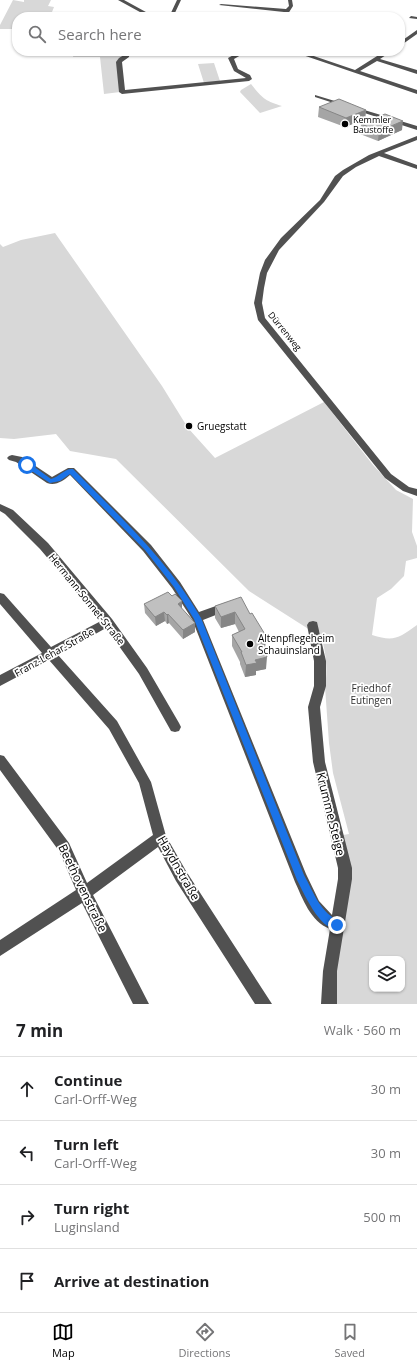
<!DOCTYPE html>
<meta charset="utf-8">
<style>
:root{--surface:#fff;--page:#f2f2f2;--text:#202124;--muted:#757577;--line:#e0e0e0;--accent:#000}
body{margin:0;font-family:"Open Sans",sans-serif;background:var(--page);color:var(--text)}
.controls{position:absolute;right:12px;bottom:12px;display:grid;overflow:hidden;border-radius:8px;box-shadow:0 1px 3px #0004}
.controls button{width:36px;height:36px;display:grid;place-items:center;padding:0;border:0;border-bottom:1px solid var(--line);background:var(--surface);color:var(--text);font:20px sans-serif}
.stop{position:absolute;width:12px;height:12px;margin:-9px;border:3px solid #1a73e8;border-radius:50%;background:#fff}
.stop.end{background:#1a73e8;border-color:#fff;box-shadow:0 1px 4px #0008}
.list{margin:0;padding:0;list-style:none}
h2{display:flex;justify-content:space-between;align-items:center;height:52px;margin:0;padding:0 16px;font-size:17px}
h2 small{font-size:13px;font-weight:400;color:var(--muted)}
.list li{display:grid;grid-template-columns:26px 1fr auto;gap:12px;align-items:center;box-sizing:border-box;height:64px;padding:0 16px;border-top:1px solid var(--line)}
.list b{display:block;font-size:15px;white-space:nowrap}
.list p{margin:0;font-size:13px;white-space:nowrap;color:var(--muted)}
.list em{font-size:13px;font-style:normal;color:var(--muted)}
.icon{flex:none;width:22px;height:22px;fill:none;stroke:currentColor;stroke-width:2;stroke-linecap:round;stroke-linejoin:round}
.map{position:relative;flex:none;width:417px;height:1004px;overflow:hidden}
.search{position:absolute;background:var(--surface);box-shadow:0 1px 3px #0004;left:12px;right:12px;top:12px;height:44px;display:flex;align-items:center;gap:10px;box-sizing:border-box;padding:0 14px;border-radius:16px;color:var(--muted);font-size:15px}
.sheet{height:308px;background:var(--surface)}
nav{display:flex;justify-content:space-around;align-items:center;box-sizing:border-box;height:56px;border-top:1px solid var(--line);background:var(--surface);font-size:11px;color:var(--muted)}
nav a{display:grid;justify-items:center;gap:2px}
nav .on{color:var(--accent)}
.map>svg:first-child{display:block}
.green{fill:#d8d8d8;fill-rule:evenodd}
.lines{fill:none;stroke-linecap:round;stroke-linejoin:round}
.minor{fill:#515151;fill-rule:evenodd}
.wall{fill:#a5a5a5}
.shaded-wall{fill:#868686}
.building{fill:#c0c0c0;stroke:#868686}
.route{fill:#1a73e8}
.poi-dot{fill:#000;stroke:#fff;stroke-width:1.5}
.labels{text-anchor:middle;dominant-baseline:central;stroke-width:3.5;stroke-linejoin:round;paint-order:stroke}
.far-poi-label{font-size:9px;fill:#000;stroke:#fff;text-anchor:start}
.far-street-label{font-size:9px;fill:#000;stroke:#fff}
.poi-label{font-size:10px;fill:#000;stroke:#fff;text-anchor:start}
.street-label{font-size:10px;fill:#000;stroke:#fff}
.park-label{font-size:10px;fill:#2f2f2f;stroke:#fff}
.near-street-label{font-size:12px;fill:#000;stroke:#fff}
</style>
<div class="map">
<svg width="417" height="1004" viewBox="0 0 417 1004">
<rect width="100%" height="100%" fill="#fff"/>
<path class="green" d="M13,0L24,2V0H51L48,6L54,7L50,17H17V29H0V25Z
M74,51H126L125,54L120,59V92L104,94L100,57H73Z
M214,63L220,81L204,83L198,64Z
M251,84C262,98 265,101 282,106L260,113L240,92L241,90Z
M55,233L162,386L188,428L215,458L324,402L373,465L396,490L413,499L412,532L417,546V558L406,561L404,576L391,589L377,598L372,635C394,642 399,638 417,625V1004H329L345,879L337,836L349,834L333,773L329,743L325,687C328,669 326,648 319,631L310,630L249,591L116,459L70,451L56,434L14,439L0,438V244L3,247L21,240ZM372,959H402V989H372Z"/>
<g class="lines">
<path class="minor" d="M118,0H124L155,17H149Z
M177,0H181L173,17H169Z
M288,0H292L293,6L286,17L282,16L284,12L219,5L221,4L286,9L289,6Z
M411,16L417,17V19L409,18Z
M417,30V34L400,46V42Z
M124,51H130L129,57L122,62L125,90L246,78L234,71L228,58L241,51H248L234,59L238,69L250,75L252,79L249,81L122,94L119,92L116,62L119,58L124,55Z
M291,51H299L355,70L385,51H392L380,59L417,70V74L377,61L360,71L417,90V94Z
M315,95L417,126V130L315,97Z
M417,136V140L384,153L417,165V169L379,156L356,167L343,176L324,202L279,250L267,273L264,288L262,303L265,318L391,474L409,487L417,489V496L403,491L385,478L258,320L254,303L260,273L265,260L281,238L320,200L335,176L343,170L369,155Z
M12,455L22,457L52,477L68,468H74L151,545L180,582L199,612L227,602L231,603L233,606L231,609L203,620L306,874L319,901L332,915L338,879V868L313,762L308,707L314,686V661L307,625L309,622L313,621L317,622L326,661V686L320,707L325,762L352,868V879L337,971V1004H321L323,971L330,929C310,921 303,899 295,882L192,619L172,588L143,551L70,475C63,481 56,486 47,483L16,462L9,460L7,458L9,456Z
M0,504L13,510L48,543L112,619L147,668L179,723L181,727L179,731L175,732L171,731L139,674L106,628L58,655L117,721L151,782L166,836L186,871L272,1004H255L176,881L158,847L93,895L149,1004H133L82,903L0,956V940L76,890L59,851L0,770V755L4,756L69,843L87,883L153,835L139,783L109,729L49,660L0,686V675L42,653L0,604V593L4,594L51,647L101,621L40,549L5,514L0,511Z"/>
</g>
<path class="wall" d="M319,107L366,110L365,119L345,127L318,117Z
M361,124L402,130L378,141L360,134Z
M172,596L182,601V609L195,623V632L183,639L169,623L167,624L165,621L156,626L145,613L144,604Z
M215,606L250,614L266,636L265,648L264,649L266,669L256,671V675L245,677L240,664V662L232,646V635L239,632L235,624L221,628L215,618Z"/>
<path class="shaded-wall" d="M366,110L365,119L345,127L346,118Z
M403,121L402,130L378,141L379,131Z
M182,601V610L178,604Z
M164,612L165,621L156,626L155,617Z
M235,612V624L221,628V617Z
M168,614L169,623L167,624V615Z
M195,623V632L183,639V630Z
M266,636L265,648L260,650V638Z
M267,657L266,669L256,671V675L245,677L246,665L255,660Z"/>
<path class="building" d="M339,99L366,110L346,118L319,107Z
M385,114L403,121L379,131L361,124Z
M168,592L172,596L175,594L182,601L178,604L195,623L183,630L168,614L167,615L164,612L155,617L144,604Z
M241,597L250,614L252,613L266,636L260,638L267,657L255,660L257,663L246,665L241,652H242L232,635L245,629L235,612L221,617L215,606Z"/>
<path class="route" d="M24,463H29L51,479C59,477 65,468 73,469C119,516 168,560 201,618L304,875C314,893 320,913 341,922L342,925L341,928C322,936 304,893 297,880L194,619L174,587L145,550L70,474L60,481L50,483L24,466Z"/>
<g class="poi-dot">
<circle cx="345" cy="124" r="4"/>
<circle cx="189" cy="426" r="4"/>
<circle cx="250" cy="644" r="4"/>
</g>
<g class="labels">
<g class="far-poi-label">
<text x="353" y="119">Kemmler<tspan x="353" dy="10">Baustoffe</tspan></text>
</g>
<g class="far-street-label">
<text transform="translate(285 331) rotate(51)">Dürrenweg</text>
</g>
<g class="poi-label">
<text x="197" y="426">Gruegstatt</text>
<text x="258" y="638">Altenpflegeheim<tspan x="258" dy="12">Schauinsland</tspan></text>
</g>
<g class="street-label">
<text transform="translate(87 599) rotate(51)">Hermann-Sonnet-Straße</text>
<text transform="translate(54 652) rotate(-29)">Franz-Lehar-Straße</text>
</g>
<g class="park-label">
<text x="371" y="688">Friedhof<tspan x="371" dy="12">Eutingen</tspan></text>
</g>
<g class="near-street-label">
<text transform="translate(331 814) rotate(76)">Krumme Steige</text>
<text transform="translate(179 868) rotate(60)">Haydnstraße</text>
<text transform="translate(83 888) rotate(64)">Beethovenstraße</text>
</g>
</g>
</svg>
<div class="controls">
<button><svg class="icon" aria-label="layers" viewBox="0 0 24 24"><path d="M12 4l9 5-9 5-9-5zM3 14l9 5 9-5"/></svg></button>
</div>
<div class="stop" style="left:27px;top:465px"></div>
<div class="stop end" style="left:337px;top:925px"></div>
<div class="search"><svg class="icon" aria-label="search" viewBox="0 0 24 24"><circle cx="10" cy="10" r="6"/><path d="M15 15l6 6"/></svg>Search here</div>
</div>
<section class="sheet">
<h2>7 min<small>Walk · 560 m</small></h2>
<ul class="list">
<li><svg class="icon" aria-label="ahead" viewBox="0 0 24 24"><path d="M12 20V5M6 11l6-6 6 6"/></svg><div><b>Continue</b><p>Carl-Orff-Weg</p></div><em>30 m</em></li>
<li><svg class="icon" aria-label="left" viewBox="0 0 24 24"><path d="M17 20v-9H6M10 6l-5 5 5 5"/></svg><div><b>Turn left</b><p>Carl-Orff-Weg</p></div><em>30 m</em></li>
<li><svg class="icon" aria-label="right" viewBox="0 0 24 24"><path d="M7 20v-9h11M14 6l5 5-5 5"/></svg><div><b>Turn right</b><p>Luginsland</p></div><em>500 m</em></li>
<li><svg class="icon" aria-label="arrive" viewBox="0 0 24 24"><path d="M6 21V4h12l-3 4 3 4H6"/></svg><div><b>Arrive at destination</b></div></li>
</ul>
</section>
<nav>
<a class="on"><svg class="icon" aria-label="map" viewBox="0 0 24 24"><path d="M3 6l6-2 6 2 6-2v14l-6 2-6-2-6 2zM9 4v14M15 6v14"/></svg>Map</a>
<a><svg class="icon" aria-label="directions" viewBox="0 0 24 24"><path d="M12 3l9 9-9 9-9-9zM9 14v-3h6M13 9l2 2-2 2"/></svg>Directions</a>
<a><svg class="icon" aria-label="saved" viewBox="0 0 24 24"><path d="M7 4h10v16l-5-4-5 4z"/></svg>Saved</a>
</nav>
